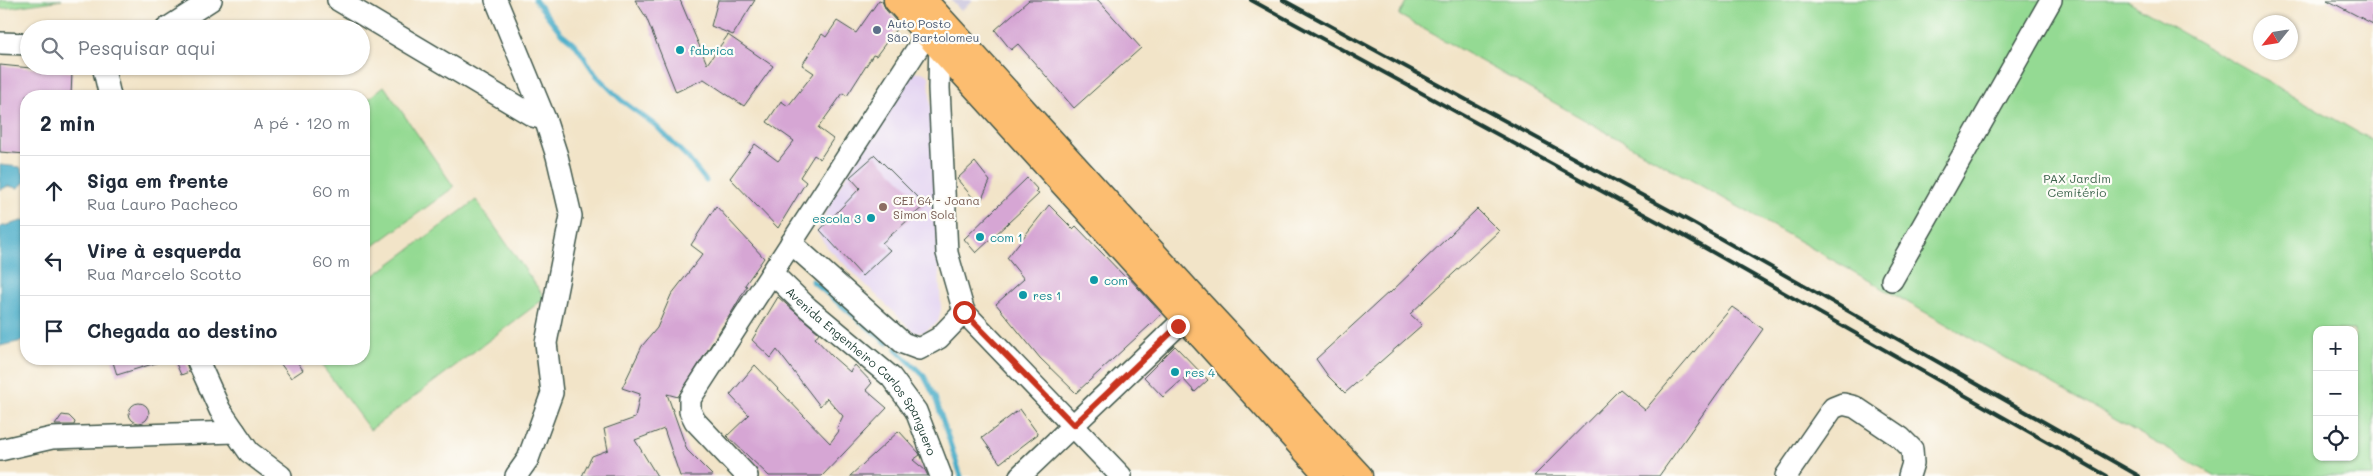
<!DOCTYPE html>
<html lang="pt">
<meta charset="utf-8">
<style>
:root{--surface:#fff;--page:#f6f6f7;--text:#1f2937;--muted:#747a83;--line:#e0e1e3}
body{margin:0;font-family:Mali,sans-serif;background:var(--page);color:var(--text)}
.controls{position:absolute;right:15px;bottom:15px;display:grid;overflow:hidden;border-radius:10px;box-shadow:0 1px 4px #0004}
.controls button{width:45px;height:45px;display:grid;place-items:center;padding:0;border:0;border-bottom:1px solid var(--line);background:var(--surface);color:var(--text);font:25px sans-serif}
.compass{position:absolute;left:2253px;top:15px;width:45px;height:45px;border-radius:50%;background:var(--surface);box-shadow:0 1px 4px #0004;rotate:240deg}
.stop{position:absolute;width:15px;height:15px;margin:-11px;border:4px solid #c8321e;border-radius:50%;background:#fff}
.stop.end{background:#c8321e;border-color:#fff;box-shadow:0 1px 5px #0008}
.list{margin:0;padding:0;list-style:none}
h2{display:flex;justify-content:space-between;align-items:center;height:65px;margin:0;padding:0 20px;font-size:21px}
h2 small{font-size:16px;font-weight:400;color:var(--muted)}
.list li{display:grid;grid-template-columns:32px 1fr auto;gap:15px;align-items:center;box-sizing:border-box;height:70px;padding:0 20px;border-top:1px solid var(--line)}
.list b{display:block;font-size:19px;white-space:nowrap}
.list p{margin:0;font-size:16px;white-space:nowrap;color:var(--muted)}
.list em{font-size:16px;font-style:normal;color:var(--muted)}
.icon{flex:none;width:28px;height:28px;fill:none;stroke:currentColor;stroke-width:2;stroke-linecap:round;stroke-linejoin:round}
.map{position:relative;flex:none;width:2373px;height:476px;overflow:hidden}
.search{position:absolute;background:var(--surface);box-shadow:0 1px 4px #0004;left:20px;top:20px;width:350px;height:55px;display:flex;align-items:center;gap:12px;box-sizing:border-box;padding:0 18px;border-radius:28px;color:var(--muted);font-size:19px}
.panel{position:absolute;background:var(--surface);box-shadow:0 1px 4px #0004;left:20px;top:90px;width:350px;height:275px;border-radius:20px}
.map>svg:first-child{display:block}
.built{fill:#e3d3f2}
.industrial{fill:#c6c0da}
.green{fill:#94da93;stroke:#5a8c64;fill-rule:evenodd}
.water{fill:#47acc7;stroke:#33747e}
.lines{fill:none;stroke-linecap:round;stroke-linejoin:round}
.stream{stroke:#47acc7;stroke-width:5}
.building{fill:#d6a6d4}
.minor-casing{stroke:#3f564a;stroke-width:24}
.major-casing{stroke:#3f564a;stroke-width:29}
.minor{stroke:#fff;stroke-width:21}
.major{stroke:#fcbd6f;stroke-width:26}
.rail{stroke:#1f3d34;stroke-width:4}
.route{stroke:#c8321e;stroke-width:6}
.service-dot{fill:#5c6f8a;stroke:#fdfcf7;stroke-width:2}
.culture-dot{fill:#0f9aa8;stroke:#fdfcf7;stroke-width:2}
.education-dot{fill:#8d6e63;stroke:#fdfcf7;stroke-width:2}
.labels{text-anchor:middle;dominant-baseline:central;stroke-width:4.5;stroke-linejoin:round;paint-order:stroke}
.service-label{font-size:12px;fill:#4e5e75;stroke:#fdfcf7;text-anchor:start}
.culture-label{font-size:12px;fill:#0d838f;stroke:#fdfcf7;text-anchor:start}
.park-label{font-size:12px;fill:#3c644c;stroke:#fdfcf7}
.education-label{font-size:12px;fill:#785e54;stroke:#fdfcf7;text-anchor:start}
.street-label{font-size:12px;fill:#1f3d34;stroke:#fdfcf7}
</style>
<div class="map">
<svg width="2373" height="476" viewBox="0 0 2373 476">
<rect width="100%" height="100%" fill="#fdfcf7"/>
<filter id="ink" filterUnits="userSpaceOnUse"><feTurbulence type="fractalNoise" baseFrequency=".02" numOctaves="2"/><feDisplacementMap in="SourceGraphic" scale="10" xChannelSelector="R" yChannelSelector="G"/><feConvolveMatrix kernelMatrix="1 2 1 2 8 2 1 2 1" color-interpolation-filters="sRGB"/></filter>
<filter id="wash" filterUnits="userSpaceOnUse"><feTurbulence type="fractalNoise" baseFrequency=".0096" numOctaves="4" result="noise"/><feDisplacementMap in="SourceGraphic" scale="20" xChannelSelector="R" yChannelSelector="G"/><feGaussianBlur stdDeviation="1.12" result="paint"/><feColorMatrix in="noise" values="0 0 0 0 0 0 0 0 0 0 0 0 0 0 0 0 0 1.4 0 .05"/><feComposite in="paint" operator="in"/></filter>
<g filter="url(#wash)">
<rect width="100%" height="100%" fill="#f2e4c8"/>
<path class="built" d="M922,72L929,76L941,309L938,322L924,332L915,333L827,247L817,232L832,198L911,73Z"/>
<path class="industrial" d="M951,0H973L961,11Z"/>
<path class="green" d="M0,0H62L0,9Z
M1407,0H2125L2373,141V476H2215L1399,15ZM2317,330H2354V457H2317Z
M384,86L454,187L364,253V102Z
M476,200L545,298L370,430L317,359H364V283Z"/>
<path class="water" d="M0,165L20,167L24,174L25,182L18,188L8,186L0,190Z
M26,220V340L0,346V227Z"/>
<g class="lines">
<path class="stream" d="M535,0L561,33L575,44L596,75L621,100L655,125L688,158L706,181
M812,281L887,343
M896,349L924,376L935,397L961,476"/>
</g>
<g id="blocks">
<path class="building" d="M635,0H680L707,64L728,35L773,66L744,106L704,79L676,92L646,17Z
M718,0H755L733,35L711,26Z
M879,0L882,1L886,10L896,21L897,28L876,56L873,55L847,96L843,93L818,128L833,139L820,159L814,155L800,177L806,182L778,228L730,178L755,144L778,161L794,141L767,122L781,101L788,106L814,73L802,65L822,34L826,37L837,21L856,33Z
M1029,0H1098L1141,48L1074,108L1018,44L1011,50L995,30Z
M2327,0H2373V24Z
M0,65L72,72L71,96H26V154L0,152Z
M875,155L925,205L882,243L890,250L862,276L820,230L860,188L850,177Z
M975,162L990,181L979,205L957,179Z
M1027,178L1038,190L1036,192L1039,194L976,253L964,239Z
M1049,205L1073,229L1076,226L1126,278L1128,277L1162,314L1076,393L1040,358L996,304L1024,279L1007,258Z
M716,206L764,258L745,285L747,286L733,310L678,397L667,394L687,450L713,476H680L664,429L635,440L657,476H582L592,456L608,450L604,429L635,418L640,394L622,388L642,346L657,328L671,295L703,254L691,245Z
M1477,209L1499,231L1410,314L1422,325L1345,393L1328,376L1316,359L1389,292L1390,293Z
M778,297L819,333L815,338L833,357L850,372L855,365L872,383L866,390L887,408L822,476H769L727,436L749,415L730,395L755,365L830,443L839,431L837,428L843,416L827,398L820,406L777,350L771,358L752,340Z
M1732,307L1763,329L1659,476H1534L1620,389L1645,410Z
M1175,346L1208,380L1195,392L1183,379L1163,397L1144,377Z
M112,359H158L159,362L117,375Z
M174,359H185L189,372L181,375Z
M277,359H295L303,370L291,378Z
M129 413a10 10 0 1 1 20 0a10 10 0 1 1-20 0Z
M1020,409L1038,434L1000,463L982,438Z
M62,415L69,416L75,422L74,425H55Z
M899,431L919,453L920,455L913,460L925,470L928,476H850Z"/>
</g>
</g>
<g filter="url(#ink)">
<use href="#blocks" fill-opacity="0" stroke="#3f564a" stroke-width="1"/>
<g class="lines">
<g class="minor-casing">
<g id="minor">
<path d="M338,0L533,116L545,119L496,0"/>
<path d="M166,29L211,0"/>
<path d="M940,37L939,88L947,253L964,312L1121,476"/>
<path d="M0,43L29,44"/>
<path d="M103,66L110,96"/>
<path d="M791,243L903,343L919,349L939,338L964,312"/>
<path id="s1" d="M772,273L808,308L891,377L916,411L941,476"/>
<path d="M1892,280L2051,0"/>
<path d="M197,359L220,410L249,452L281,476"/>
<path d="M0,450L52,438L235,432"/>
<path d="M516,476L528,459L552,393L546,343L571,216L557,156L545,119"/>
<path d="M747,476L695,421L690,411V399L925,37L938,23"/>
<path d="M1020,476L1197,307"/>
<path d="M1786,476L1833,408L1843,404L1855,407L1901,438L1912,449L1913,463L1909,476"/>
</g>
</g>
<g class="major-casing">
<path id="major" d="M897,0L1329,476
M923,0L1200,305L1359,476"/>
</g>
<use href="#minor" class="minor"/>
<use href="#major" class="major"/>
<path class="rail" d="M1251,0L1684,236L2107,476
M1283,0L1693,223L2139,476"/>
</g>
</g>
<g class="lines" filter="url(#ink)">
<path class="route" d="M964,312L1074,425L1178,326"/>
</g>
<circle class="service-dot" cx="877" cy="30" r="5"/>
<g class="culture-dot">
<circle cx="680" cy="50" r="5"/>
<circle cx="871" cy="218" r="5"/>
<circle cx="980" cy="237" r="5"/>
<circle cx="1094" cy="280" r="5"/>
<circle cx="1023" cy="295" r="5"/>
<circle cx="1175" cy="372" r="5"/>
</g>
<circle class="education-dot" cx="883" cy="207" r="5"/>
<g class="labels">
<g class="service-label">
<text x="887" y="23">Auto Posto<tspan x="887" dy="14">São Bartolomeu</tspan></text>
</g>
<g class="culture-label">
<text x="690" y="50">fabrica</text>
<text x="861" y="218" text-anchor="end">escola 3</text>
<text x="990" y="237">com 1</text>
<text x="1104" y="280">com</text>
<text x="1033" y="295">res 1</text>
<text x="1185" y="372">res 4</text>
</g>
<g class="park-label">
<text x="2077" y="178">PAX Jardim<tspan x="2077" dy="14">Cemitério</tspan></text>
</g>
<g class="education-label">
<text x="893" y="200">CEI 64 - Joana<tspan x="893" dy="14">Simon Sola</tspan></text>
</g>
<g class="street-label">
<text stroke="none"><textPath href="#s1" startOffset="135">Avenida Engenheiro Carlos Spanguero</textPath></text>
</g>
</g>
</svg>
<div class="controls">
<button>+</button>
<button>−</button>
<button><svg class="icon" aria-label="locate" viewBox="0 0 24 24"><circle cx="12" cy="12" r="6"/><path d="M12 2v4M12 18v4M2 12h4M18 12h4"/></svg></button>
</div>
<svg class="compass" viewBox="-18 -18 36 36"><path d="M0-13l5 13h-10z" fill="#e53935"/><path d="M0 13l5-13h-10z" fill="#747a83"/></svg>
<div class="stop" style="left:964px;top:312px"></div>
<div class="stop end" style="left:1178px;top:326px"></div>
<div class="search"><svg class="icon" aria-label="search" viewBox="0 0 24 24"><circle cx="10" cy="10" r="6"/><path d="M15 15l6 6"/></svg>Pesquisar aqui</div>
<section class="panel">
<h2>2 min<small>A pé · 120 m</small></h2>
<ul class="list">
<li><svg class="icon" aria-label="ahead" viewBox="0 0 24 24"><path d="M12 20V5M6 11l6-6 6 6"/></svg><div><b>Siga em frente</b><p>Rua Lauro Pacheco</p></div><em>60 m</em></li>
<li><svg class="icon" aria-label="left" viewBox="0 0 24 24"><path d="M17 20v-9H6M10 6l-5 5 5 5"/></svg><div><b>Vire à esquerda</b><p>Rua Marcelo Scotto</p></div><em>60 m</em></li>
<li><svg class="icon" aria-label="arrive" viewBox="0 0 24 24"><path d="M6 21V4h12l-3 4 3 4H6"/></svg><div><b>Chegada ao destino</b></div></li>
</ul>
</section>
</div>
